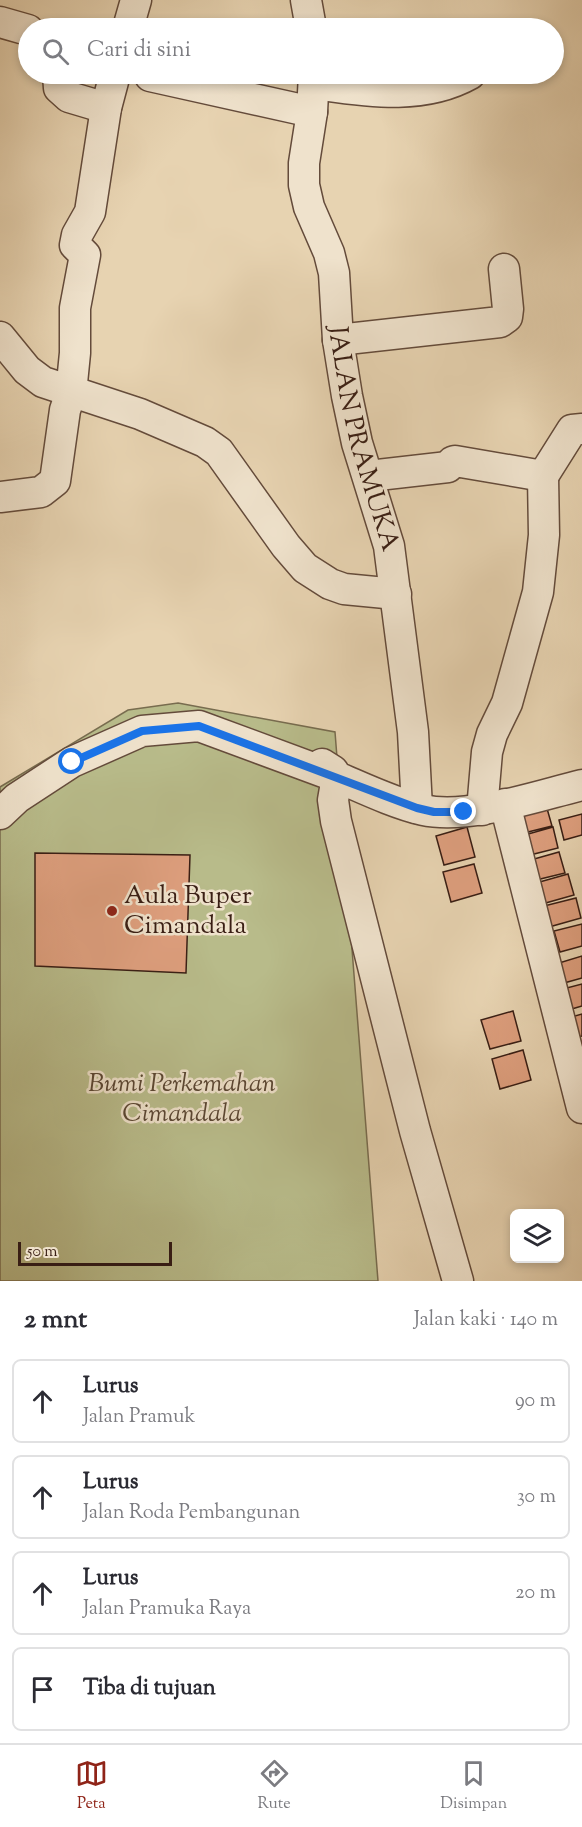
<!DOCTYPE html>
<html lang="id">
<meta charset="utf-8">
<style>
:root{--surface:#fff;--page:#f7f7f7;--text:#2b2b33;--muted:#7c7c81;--line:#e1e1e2;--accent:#8f2418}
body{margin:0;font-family:"Sorts Mill Goudy",serif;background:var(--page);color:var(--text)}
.controls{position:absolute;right:18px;bottom:18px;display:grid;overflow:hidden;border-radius:9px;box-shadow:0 3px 9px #0003}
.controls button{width:54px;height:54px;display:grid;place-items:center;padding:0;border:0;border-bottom:2px solid var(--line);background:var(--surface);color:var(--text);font:30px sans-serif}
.scale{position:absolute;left:18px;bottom:15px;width:154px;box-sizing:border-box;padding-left:6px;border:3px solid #391e14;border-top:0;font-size:16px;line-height:21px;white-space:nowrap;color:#391e14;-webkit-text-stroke:4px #efe2cc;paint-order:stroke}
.stop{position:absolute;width:18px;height:18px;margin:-14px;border:4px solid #1a73e8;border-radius:50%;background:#fff}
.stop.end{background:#1a73e8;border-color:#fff;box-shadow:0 2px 6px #0008}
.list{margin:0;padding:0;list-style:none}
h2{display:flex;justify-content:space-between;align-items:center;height:78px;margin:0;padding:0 24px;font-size:26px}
h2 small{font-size:20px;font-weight:400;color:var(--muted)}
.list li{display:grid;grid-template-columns:39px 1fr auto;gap:18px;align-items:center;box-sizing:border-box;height:84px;margin:0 12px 12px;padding:0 12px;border:2px solid var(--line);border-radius:9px}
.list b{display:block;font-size:22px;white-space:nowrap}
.list p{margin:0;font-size:20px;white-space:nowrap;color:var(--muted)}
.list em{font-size:20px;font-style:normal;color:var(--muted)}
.icon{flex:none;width:33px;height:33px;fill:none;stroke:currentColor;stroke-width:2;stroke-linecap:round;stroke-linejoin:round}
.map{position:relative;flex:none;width:582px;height:1281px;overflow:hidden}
.search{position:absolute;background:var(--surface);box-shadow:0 3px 9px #0003;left:18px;right:18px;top:18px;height:66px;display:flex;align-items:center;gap:15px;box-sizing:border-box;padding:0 21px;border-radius:33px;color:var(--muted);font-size:22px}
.sheet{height:462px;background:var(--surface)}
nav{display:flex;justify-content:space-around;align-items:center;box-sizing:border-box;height:84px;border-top:2px solid var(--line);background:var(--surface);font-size:16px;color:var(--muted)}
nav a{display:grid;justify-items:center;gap:3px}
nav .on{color:var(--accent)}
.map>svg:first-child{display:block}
.green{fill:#b8bb8a;stroke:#786c4f;stroke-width:1.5}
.building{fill:#de9f7e;stroke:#391e14;stroke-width:1.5}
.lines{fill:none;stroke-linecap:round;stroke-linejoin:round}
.minor-casing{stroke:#644b3b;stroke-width:33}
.minor{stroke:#efe2cc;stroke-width:30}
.route{stroke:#1a73e8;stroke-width:8}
.poi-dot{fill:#8f2418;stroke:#efe2cc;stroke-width:2}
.labels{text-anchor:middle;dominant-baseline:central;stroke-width:5;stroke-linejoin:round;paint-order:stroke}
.street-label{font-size:26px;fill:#391e14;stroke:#efe2cc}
.poi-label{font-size:26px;fill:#391e14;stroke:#efe2cc;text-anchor:start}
.park-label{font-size:26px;font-style:italic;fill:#594532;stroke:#efe2cc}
</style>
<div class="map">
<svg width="582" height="1281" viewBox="0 0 582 1281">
<rect width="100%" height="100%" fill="#e7d3b1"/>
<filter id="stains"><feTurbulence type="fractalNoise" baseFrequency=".00333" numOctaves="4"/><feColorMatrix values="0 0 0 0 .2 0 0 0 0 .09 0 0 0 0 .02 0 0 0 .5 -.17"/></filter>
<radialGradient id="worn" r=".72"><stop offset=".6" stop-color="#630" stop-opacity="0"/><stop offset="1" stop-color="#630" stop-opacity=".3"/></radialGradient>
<path class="green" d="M178,703L335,732L378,1281H0V787L128,710Z"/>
<path class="building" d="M546,805L552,826L520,834L514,814Z
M582,814V835L564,840L559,820Z
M467,827L475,857L444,865L436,836Z
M553,827L558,848L526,856L521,836Z
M559,852L565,873L532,881L527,861Z
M35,853L190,855L186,973L35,966Z
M474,864L482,893L451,902L443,872Z
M568,874L574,895L542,904L536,883Z
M576,898L581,918L549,927L544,906Z
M582,924V946L560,952L554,931Z
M582,956V978L564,983L559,963Z
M582,984V1006L565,1011L559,990Z
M513,1011L521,1041L490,1049L481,1020Z
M582,1014V1036L573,1039L568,1018Z
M523,1050L531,1080L500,1089L492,1059Z"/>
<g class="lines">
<g class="minor-casing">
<g id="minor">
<path d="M306,0L311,28"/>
<path d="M0,22L28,30"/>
<path d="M128,28L136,0"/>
<path d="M58,74L59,88L69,97L106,108"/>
<path id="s1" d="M314,74L312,112L304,163V185L309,207L329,253L334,273L338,340L347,396L357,443L389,546L413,732L417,808"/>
<path d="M150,76L312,112"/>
<path d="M315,84C366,91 422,101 470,74"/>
<path d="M0,337L27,370L43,382L140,414L205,442L219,452L286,546L305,568L330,584L344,589L396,594"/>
<path d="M338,340L500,322L507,317L508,309L504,269"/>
<path d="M369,476L448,467L452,462L455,461L543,476"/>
<path d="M543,476L572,430L582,429"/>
<path d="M0,497L41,492L55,481L65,410L71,393L75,353V308L85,255L75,245L77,235L90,212L106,108L115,74"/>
<path d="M322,764L333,771L337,777C365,789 394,803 423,810C468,820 537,796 582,785"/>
<path d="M505,804L582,1108"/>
<path d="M482,810L487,752L492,734L507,703L538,592L544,535L543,476"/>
<path d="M0,814L17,798L72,762L142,731L199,726L337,777L333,800L336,821L415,1131L458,1281"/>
</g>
</g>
<use href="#minor" class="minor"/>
</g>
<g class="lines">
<path class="route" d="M72,762L142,731L199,726L417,808L434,812H464"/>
</g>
<circle class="poi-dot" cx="112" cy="911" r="6"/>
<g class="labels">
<g class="street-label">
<text stroke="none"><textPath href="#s1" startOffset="374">JALAN PRAMUKA</textPath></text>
</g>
<g class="poi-label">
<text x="124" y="896">Aula Buper<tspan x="124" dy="30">Cimandala</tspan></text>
</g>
<g class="park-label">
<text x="182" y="1084">Bumi Perkemahan<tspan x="182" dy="30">Cimandala</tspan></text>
</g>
</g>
<rect width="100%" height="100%" filter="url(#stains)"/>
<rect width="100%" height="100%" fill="url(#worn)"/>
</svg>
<div class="controls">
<button><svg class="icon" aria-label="layers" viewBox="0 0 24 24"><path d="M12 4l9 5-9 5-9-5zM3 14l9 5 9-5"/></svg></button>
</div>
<div class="scale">50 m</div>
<div class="stop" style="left:72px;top:762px"></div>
<div class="stop end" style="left:464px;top:812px"></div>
<div class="search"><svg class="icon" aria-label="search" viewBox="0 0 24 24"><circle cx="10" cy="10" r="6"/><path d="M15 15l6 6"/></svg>Cari di sini</div>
</div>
<section class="sheet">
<h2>2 mnt<small>Jalan kaki · 140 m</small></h2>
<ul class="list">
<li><svg class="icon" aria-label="ahead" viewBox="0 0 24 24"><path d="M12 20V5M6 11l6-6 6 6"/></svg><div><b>Lurus</b><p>Jalan Pramuk</p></div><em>90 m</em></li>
<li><svg class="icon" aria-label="ahead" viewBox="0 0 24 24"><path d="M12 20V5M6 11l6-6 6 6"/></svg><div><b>Lurus</b><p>Jalan Roda Pembangunan</p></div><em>30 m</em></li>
<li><svg class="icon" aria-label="ahead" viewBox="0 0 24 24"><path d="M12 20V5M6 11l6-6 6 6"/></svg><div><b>Lurus</b><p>Jalan Pramuka Raya</p></div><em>20 m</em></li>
<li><svg class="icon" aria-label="arrive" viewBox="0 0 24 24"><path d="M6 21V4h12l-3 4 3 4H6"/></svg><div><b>Tiba di tujuan</b></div></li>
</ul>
</section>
<nav>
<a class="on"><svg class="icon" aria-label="map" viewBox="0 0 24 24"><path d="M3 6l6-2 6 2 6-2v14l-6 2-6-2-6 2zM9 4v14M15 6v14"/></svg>Peta</a>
<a><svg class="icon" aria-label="directions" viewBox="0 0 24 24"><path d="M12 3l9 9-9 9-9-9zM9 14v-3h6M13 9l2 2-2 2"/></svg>Rute</a>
<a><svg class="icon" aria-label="saved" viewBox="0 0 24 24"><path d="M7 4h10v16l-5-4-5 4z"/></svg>Disimpan</a>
</nav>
